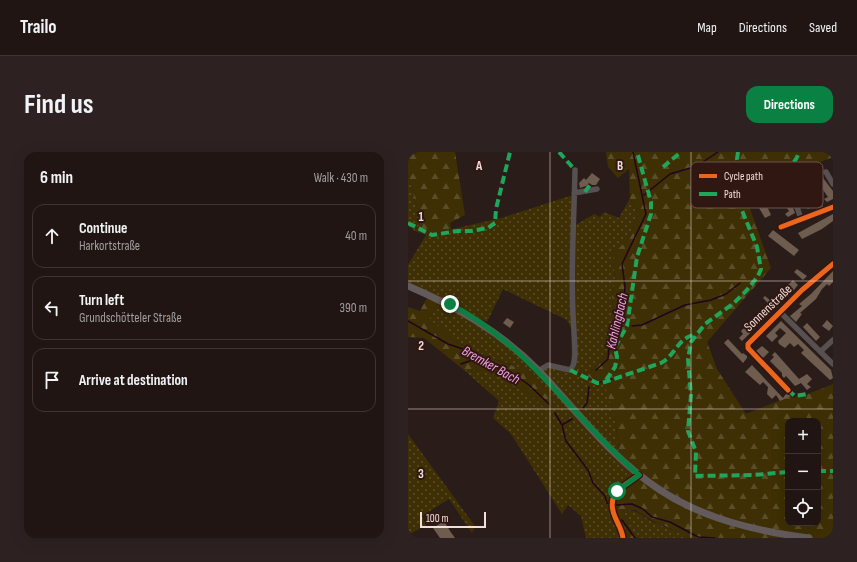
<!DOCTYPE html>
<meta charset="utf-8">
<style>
:root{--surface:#201513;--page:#2d2221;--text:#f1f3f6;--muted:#a29fa0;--line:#3d3433;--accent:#0b8043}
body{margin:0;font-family:"Sofia Sans Condensed",sans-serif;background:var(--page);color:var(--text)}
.controls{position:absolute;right:12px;bottom:12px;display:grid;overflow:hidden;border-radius:8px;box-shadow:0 4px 16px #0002}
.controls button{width:36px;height:36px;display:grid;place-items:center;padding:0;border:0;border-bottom:1px solid var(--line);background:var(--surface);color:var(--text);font:20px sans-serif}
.scale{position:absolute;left:12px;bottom:10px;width:66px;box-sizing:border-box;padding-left:4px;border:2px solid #f2dfdb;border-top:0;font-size:11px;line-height:14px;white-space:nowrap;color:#f2dfdb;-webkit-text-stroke:3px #311712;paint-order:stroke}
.stop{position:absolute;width:12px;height:12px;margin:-9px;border:3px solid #0b8043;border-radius:50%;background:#fff}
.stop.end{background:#0b8043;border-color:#fff;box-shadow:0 1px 4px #0008}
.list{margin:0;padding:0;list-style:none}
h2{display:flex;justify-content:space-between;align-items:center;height:52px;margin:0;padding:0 16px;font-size:17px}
h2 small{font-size:13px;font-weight:400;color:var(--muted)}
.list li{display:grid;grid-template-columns:26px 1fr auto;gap:12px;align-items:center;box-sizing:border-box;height:64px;margin:0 8px 8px;padding:0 8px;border:1px solid var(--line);border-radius:12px}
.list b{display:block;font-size:15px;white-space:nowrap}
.list p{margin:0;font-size:13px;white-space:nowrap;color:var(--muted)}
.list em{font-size:13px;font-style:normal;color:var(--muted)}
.icon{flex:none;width:22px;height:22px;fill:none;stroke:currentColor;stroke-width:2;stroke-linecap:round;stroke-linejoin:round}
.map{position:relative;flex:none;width:425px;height:386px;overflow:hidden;border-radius:12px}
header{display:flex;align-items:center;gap:24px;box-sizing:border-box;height:56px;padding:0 20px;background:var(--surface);border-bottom:1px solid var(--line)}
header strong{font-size:19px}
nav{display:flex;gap:22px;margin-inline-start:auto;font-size:14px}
.intro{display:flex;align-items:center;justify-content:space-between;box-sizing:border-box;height:96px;padding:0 24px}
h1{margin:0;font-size:28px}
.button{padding:10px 18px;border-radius:12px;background:var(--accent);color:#fff;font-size:14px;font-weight:700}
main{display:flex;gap:24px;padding:0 24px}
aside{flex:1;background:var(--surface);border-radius:12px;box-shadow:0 4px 16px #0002}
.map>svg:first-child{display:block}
.grass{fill:url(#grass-dots)}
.forest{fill:url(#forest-firs);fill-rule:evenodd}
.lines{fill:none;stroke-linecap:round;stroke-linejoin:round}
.stream{stroke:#24031e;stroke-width:1.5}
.building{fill:#6e5c4f}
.minor{stroke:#575050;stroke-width:5.5}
.major{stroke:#625a5b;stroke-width:7}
.quiet{stroke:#20a55d;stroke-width:4;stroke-dasharray:8 4;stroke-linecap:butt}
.cycleway-casing{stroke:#311712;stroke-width:8}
.cycleway{stroke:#eb651d;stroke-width:5}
.route{stroke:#0b8043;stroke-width:5}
.grid{fill:none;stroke:#f2dfdb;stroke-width:1;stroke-opacity:0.55}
.labels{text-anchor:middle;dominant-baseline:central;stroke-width:4;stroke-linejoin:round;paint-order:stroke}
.street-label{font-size:13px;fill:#f2dfdb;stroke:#311712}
.water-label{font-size:14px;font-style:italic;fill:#f7a1ea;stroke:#311712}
.key{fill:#311712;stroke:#6b534e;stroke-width:1}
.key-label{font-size:11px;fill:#f2dfdb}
.grid-label{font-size:13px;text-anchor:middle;font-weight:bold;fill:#f2dfdb;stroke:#311712;stroke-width:4;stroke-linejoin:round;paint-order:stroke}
</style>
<header>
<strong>Trailo</strong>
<nav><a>Map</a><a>Directions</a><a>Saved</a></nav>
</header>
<div class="intro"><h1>Find us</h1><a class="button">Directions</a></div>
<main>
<aside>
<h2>6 min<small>Walk · 430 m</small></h2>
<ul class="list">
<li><svg class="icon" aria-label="ahead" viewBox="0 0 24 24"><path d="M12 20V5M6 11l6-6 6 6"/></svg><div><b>Continue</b><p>Harkortstraße</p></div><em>40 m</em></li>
<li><svg class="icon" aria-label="left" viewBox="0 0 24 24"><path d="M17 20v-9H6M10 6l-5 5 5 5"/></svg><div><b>Turn left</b><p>Grundschötteler Straße</p></div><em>390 m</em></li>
<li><svg class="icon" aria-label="arrive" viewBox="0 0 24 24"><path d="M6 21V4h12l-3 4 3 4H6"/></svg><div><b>Arrive at destination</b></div></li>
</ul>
</aside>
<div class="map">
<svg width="425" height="386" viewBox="0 0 425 386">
<defs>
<pattern id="grass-dots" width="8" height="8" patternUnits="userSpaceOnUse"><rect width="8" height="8" fill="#3e3004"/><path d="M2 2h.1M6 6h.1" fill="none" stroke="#5a4e28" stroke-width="1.8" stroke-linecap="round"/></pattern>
<pattern id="forest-firs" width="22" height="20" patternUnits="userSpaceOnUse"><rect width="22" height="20" fill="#3e3004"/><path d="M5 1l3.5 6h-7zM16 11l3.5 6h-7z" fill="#5a4e28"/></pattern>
</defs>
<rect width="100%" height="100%" fill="#2a1c19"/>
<path class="grass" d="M0,23L13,70L7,79L0,74Z
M162,44H165L164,178L159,168L95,137L79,170L0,131V113L18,83L93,66Z
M222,46L230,63L220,87L205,102L207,129L204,144L207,175L196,206L179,224L177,223L163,218L166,74L186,62L192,65L196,60L211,66Z
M31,150L99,189L231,323L215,334L214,379L212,386H178L173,364L160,353L154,362L103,282L85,266L91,249L56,218L80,219L124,244L138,257L146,254L142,242L105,213L80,205L46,189L34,176L20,169Z
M138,214L170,221L190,232L205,228L198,234L207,267L211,302L132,218Z
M0,282L67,374L64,381L41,347L14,364L18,373L0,383Z
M215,358C234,358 234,366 250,372C261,377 272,380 282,386H226Z"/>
<path class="forest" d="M0,0H47L57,63L42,71L43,77L18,83L7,79L13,70L0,23Z
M198,0H425V5L396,17L375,29L355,32L340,51L363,116L299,190L309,217L338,262L383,244L386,246L392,241L395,244L425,232V386H282L257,374L250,372L227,358H215L226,386H212L214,379L206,367L205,345L231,323L212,306L207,267L197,234L207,225L189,230L179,224L196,206L207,175L204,144L207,129L205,102L220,87L230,63L222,46L221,17L210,26L200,15ZM380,269H410V371H380Z
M20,144L31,150L20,169L34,176L46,189L61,197L80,205L125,221L142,242L146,254L138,257L124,244L80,219L56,218L16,186L0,185V155L12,159Z"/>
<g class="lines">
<path class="stream" d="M236,43L262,22L289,14L310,0
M0,169L40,192L55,197L67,207L83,210L104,221L121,233L141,252
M209,174H215
M224,174L234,173L277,153L303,148L318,142L332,131
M53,212L67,207
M188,218L200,207L201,195L215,154L217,135L214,112L238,62L225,0
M175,256L179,251L181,235
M147,261L154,273L158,289L180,318L185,331L197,344L199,351L203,353
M154,273L164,267
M207,353L224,352L235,357L244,365L262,370L290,385L307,386
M214,368L227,386"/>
</g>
<path class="building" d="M409,18L425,39V47L419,50L416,47L420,45L404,22Z
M184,21L192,27L188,33H184L181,31L178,34L172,36L171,31L176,26L178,28Z
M390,25L401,39L407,53L400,57L397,54L401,52L385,29Z
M371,34L383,51L387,61L380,65L377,62L381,59L366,38Z
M357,50L363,63L357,66L351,56L353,55L352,53Z
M425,62V69L414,77L394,87L390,81Z
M365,78L391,98L386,104L360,84Z
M389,117L399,124L395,128L386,120Z
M425,119V130L421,134L419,132L414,137L408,147L392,161L394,162L388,170L382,164L394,154L391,152L403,142Z
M385,128L390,133L380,145L374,139Z
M357,144L363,149L368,144L374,150L334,189L331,186L335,182L333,179L337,175L340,178L345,173L342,171L360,151L355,146Z
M99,166L106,170L102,176L95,171Z
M419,168L425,174L421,179L414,174Z
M373,169L423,218L425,226L422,228L393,201L396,198L390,192L386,195L382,191L377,196L371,192L370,189L378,181L372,176L367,181L370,184L364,190L358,184Z
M399,171L412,185L408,189L395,175Z
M320,187L334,202L335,201L339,204V206L335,211L316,191Z
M354,194L361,200L355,206L348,199Z
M367,200L391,227L399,222L404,227L399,232L403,235L399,238L393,231L387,234L378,224L376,226L374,224V221L362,209L366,205L364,203Z
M344,213L375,246L378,242L383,244L372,249L368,243L364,247L359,242L360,235L355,230L352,233L337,220Z
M36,369L42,379L47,386H32L25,376Z"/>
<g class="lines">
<path class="minor" d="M418,20L425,32
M396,22L402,29L414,59
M376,33L385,43L393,67
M166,41L189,37
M373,75L425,55
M373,161L425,212
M413,199L425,188
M130,219L140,213L162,218C170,211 166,189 166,179C162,126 166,72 167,18
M380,238L340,196V192L394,138L425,112
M215,386C214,378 210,372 207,365C197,341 215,335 231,323"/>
<path class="major" d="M0,134C49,155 93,180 131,219C170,260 204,307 252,338C296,367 348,379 401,386"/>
<path class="quiet" d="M151,0L167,18
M330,0L329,7L334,39L333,56L349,95L353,117L350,124L339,138L326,151L297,172L283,190L280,207L283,243L280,279L288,300L287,324L346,323L380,320
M255,15L273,0
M329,15L356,14L375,17
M334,39C337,36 340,33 344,31C359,23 386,20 391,0
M177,40L183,31
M0,71L24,83L50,79H63L80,76L87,71L88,57L102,0
M162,218L189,231H194L253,211C268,203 270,185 287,183
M198,228L207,215L209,205L207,195L219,174L229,105L243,62V50L229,0
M380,238L387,244L399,242
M410,319H425"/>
<g class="cycleway-casing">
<path id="cycleway" d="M373,75L425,55
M380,238L340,196V192L394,138L425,112
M215,386C214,378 210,372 207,365C197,341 215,335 231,323"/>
</g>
<use href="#cycleway" class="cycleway"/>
</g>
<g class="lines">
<path class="route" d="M42,152C122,194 165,266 231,323L209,339"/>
</g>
<path class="grid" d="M142,0V386M283,0V386M0,129H425M0,257H425"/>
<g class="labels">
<g class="street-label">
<text transform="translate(360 156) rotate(-44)">Sonnenstraße</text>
</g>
<g class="water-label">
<text transform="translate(209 169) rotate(-77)">Kahlingbach</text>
<text transform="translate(83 213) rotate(29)">Bremker Bach</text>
</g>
</g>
<rect x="283" y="10" width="132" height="46" rx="6" class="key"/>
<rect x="291" y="22" width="18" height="4" fill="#eb651d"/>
<rect x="291" y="40" width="18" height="4" fill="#20a55d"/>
<g class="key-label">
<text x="316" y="28">Cycle path</text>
<text x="316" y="46">Path</text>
</g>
<g class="grid-label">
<text x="71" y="18">A</text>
<text x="212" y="18">B</text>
<text x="13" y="69">1</text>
<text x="13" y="198">2</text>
<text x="13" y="326">3</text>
</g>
</svg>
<div class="controls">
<button>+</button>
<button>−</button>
<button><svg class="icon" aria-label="locate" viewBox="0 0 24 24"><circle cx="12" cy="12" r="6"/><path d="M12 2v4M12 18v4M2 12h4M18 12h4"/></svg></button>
</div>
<div class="scale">100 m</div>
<div class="stop" style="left:209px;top:339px"></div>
<div class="stop end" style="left:42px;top:152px"></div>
</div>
</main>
